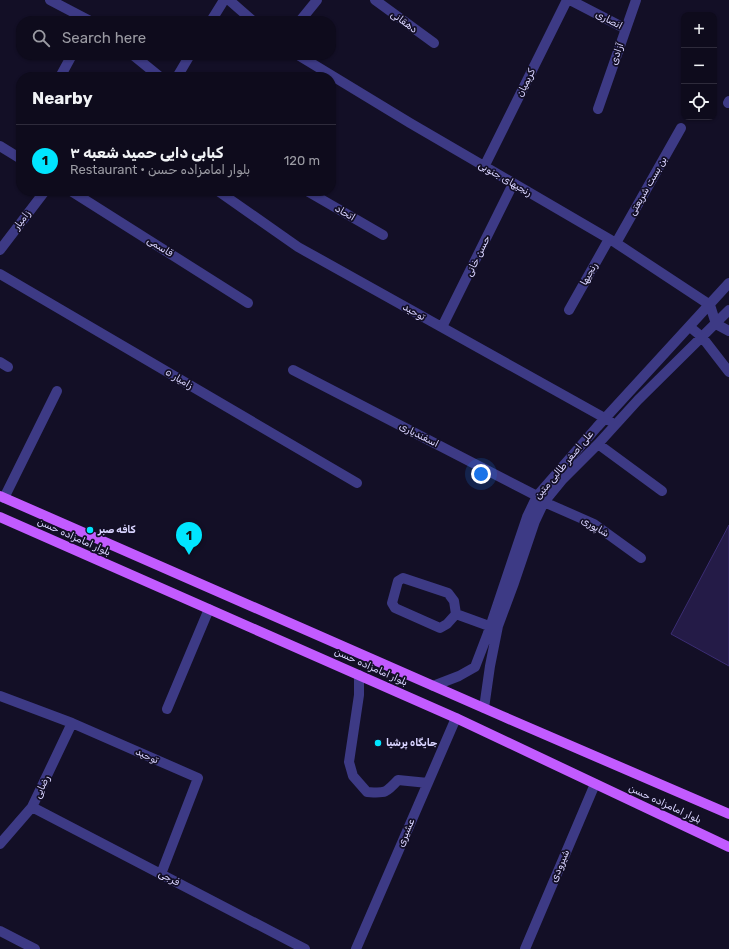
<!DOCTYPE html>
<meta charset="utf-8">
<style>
:root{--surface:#0e0b1c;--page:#171425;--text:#f1f3f6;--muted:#9b9ba3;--line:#2e2b3b;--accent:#00e5ff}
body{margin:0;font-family:Rubik,"Noto Sans Arabic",sans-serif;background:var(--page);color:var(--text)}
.controls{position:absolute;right:12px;top:12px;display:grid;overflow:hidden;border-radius:8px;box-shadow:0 1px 3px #0004}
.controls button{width:36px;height:36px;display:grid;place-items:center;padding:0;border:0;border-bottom:1px solid var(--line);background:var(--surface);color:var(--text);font:20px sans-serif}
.you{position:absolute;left:481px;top:474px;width:14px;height:14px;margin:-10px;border:3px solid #fff;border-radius:50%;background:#1a73e8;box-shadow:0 0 0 6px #1a73e833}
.badge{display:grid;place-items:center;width:26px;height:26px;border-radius:50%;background:var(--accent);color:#111;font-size:13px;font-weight:700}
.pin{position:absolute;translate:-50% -33px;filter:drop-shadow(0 1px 2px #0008)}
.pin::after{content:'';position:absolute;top:21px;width:14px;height:12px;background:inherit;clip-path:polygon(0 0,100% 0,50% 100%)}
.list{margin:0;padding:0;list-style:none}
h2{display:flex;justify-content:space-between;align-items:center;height:52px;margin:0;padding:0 16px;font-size:17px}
h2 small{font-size:13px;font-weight:400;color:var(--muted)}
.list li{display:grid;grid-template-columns:26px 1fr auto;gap:12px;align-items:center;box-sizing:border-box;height:72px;padding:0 16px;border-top:1px solid var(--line)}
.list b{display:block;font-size:15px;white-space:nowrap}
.list p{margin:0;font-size:13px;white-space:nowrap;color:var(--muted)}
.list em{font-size:13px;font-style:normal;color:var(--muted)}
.icon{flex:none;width:22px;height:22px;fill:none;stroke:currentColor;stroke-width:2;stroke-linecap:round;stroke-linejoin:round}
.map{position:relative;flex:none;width:729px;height:949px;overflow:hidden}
.search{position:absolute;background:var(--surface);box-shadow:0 1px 3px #0004;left:16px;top:16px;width:320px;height:44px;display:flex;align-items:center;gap:10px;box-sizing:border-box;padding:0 14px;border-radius:16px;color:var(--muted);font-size:15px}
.panel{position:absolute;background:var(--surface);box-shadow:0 1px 3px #0004;left:16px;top:72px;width:320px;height:124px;border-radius:16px}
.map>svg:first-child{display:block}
.building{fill:#241b47;stroke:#3b2d73}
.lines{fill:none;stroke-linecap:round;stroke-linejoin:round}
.minor{stroke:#3d3a85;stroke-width:10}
.major{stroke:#c25bff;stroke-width:10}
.poi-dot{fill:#00e5ff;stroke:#130f26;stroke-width:1.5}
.labels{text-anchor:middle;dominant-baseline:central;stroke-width:3.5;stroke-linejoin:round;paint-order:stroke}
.street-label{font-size:10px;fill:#d9d4ff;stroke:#130f26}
.poi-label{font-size:10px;font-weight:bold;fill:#d9d4ff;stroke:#130f26;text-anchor:start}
</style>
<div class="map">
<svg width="729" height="949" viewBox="0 0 729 949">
<rect width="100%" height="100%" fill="#130f26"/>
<path class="building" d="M729,525V666L671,634Z"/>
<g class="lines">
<path class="minor" d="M50,0L90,21
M229,0L253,21
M375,0L434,43
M570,0L626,29
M211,21L224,0
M300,21L317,0
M133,55L160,77
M298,55L410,123L616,243L710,305L716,324L729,331
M60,77L72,55
M177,77L190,55
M728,103L729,101
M598,109L636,0
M0,146L21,159
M484,167L567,0
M71,191L248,303
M218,191L298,247L610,421
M307,191L383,235
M616,243L681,128
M0,250L45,191
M0,274L357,483
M569,310L609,239
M442,327L513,184
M690,327L702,337L729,372
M0,362L8,367
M293,370L537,496L544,502L594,524L641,558
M598,444L662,491
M4,498L57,391
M403,578L448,593L454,601L456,614L447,624L440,628L395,608L392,603L398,581Z
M456,614L489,626
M359,675V695L349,762L353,776L367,792C385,793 385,794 398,780L428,783
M433,686L459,676L475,667L488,633L527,517L537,496L597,427L729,283
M0,696L72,723L198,778L161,874
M484,708L490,666L498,626L514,583L535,521L544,502L562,480L598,444L638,400L729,310
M167,709L209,609
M32,807L305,949
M0,844L32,807L72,723
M0,931L35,949
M356,949L456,718
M525,949L595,784"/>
<path class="major" d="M0,496L502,716L729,814
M0,517L456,718L729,847"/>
</g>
<g class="poi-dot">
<circle cx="90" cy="530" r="4"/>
<circle cx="378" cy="743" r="4"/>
</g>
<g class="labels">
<g class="street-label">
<text transform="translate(609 20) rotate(27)">انصاری</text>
<text transform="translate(404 22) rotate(36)">دهقانی</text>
<text transform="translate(617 54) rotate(-71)">آزادی</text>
<text transform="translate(526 83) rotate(-64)">کریمیان</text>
<text transform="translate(505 179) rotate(30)">رنجیهای جنوبی</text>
<text transform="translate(648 186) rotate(-60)">بن بست شریعتی</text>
<text transform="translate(345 213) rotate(30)">اتحاد</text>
<text transform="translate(22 220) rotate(-53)">زامیار</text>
<text transform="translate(160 247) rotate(32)">قاسمی</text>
<text transform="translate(478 256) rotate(-64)">حسن خانی</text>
<text transform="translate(589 274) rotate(-61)">رنجیها</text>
<text transform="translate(414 312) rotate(29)">توحید</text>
<text transform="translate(179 379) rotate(30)">زامیار ۵</text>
<text transform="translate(419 435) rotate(27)">اسفندیاری</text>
<text transform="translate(564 465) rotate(-50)">علی اصغر طالبی متین</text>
<text transform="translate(595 527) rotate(30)">شاپوری</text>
<text transform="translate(74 537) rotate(24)">بلوار امامزاده حسن</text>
<text transform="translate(371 667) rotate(24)">بلوار امامزاده حسن</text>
<text transform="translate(147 756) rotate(24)">توحید</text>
<text transform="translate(42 787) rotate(-65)">رضایی</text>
<text transform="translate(665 804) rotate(25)">بلوار امامزاده حسن</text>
<text transform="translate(406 833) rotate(-67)">عشیری</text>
<text transform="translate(560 866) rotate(-67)">شیرودی</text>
<text transform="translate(169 878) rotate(28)">فرجی</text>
</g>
<g class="poi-label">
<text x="98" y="530">کافه صبر</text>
<text x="386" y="743">جایگاه پرشیا</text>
</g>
</g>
</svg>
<div class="controls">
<button>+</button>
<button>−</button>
<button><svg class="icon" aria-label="locate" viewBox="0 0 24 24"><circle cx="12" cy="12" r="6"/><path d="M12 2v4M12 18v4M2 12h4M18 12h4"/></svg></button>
</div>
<div class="you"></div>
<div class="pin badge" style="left:189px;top:555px">1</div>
<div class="search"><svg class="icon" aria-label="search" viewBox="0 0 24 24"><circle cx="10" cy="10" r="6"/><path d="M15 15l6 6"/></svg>Search here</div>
<section class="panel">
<h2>Nearby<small></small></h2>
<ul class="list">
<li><span class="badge">1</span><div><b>کبابی دایی حمید شعبه ۳</b><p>Restaurant · بلوار امامزاده حسن</p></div><em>120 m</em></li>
</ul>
</section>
</div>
